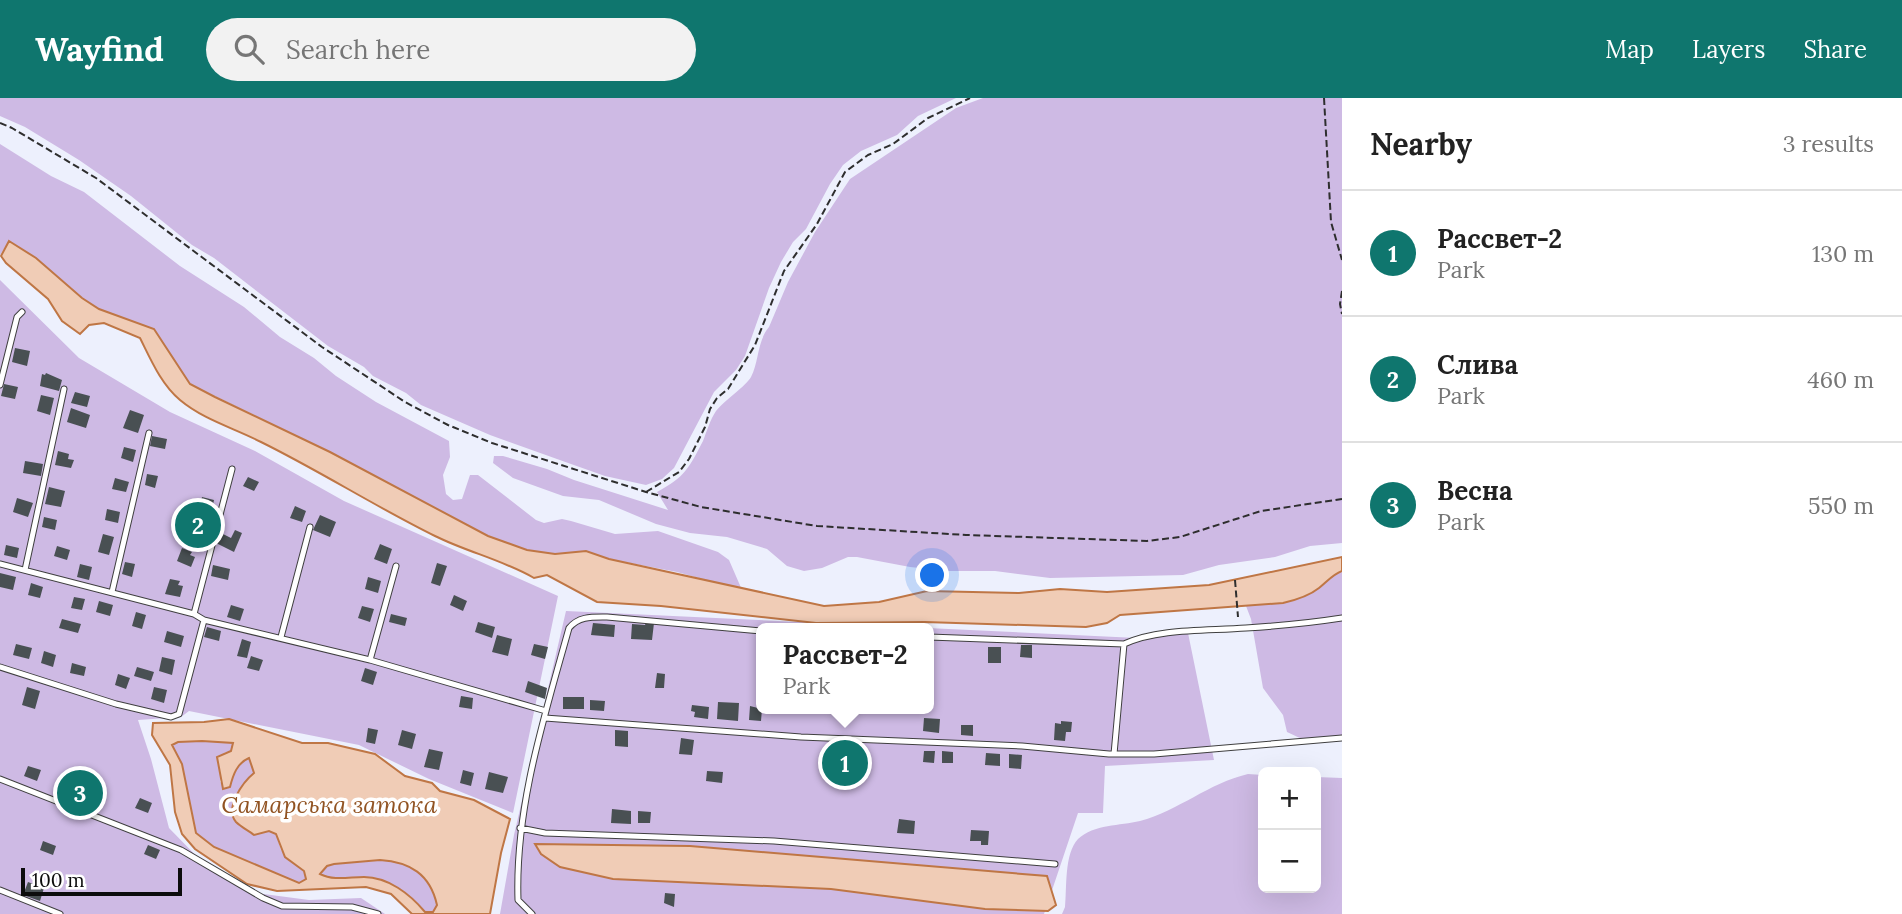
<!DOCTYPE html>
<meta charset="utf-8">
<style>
:root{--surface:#fff;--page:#f2f2f2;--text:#222;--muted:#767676;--line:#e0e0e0;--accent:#0f766e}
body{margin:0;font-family:Lora,serif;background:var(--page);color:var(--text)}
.controls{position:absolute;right:21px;bottom:21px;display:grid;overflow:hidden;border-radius:10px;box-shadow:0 7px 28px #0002}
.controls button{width:63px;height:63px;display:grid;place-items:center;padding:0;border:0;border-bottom:2px solid var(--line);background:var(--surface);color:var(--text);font:35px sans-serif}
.scale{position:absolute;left:21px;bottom:18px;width:161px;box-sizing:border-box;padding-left:7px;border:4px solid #0c0c0c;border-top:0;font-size:19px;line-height:24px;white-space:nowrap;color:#0c0c0c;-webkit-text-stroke:5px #fff;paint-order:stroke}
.you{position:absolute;left:933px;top:478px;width:24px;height:24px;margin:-18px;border:5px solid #fff;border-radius:50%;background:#1a73e8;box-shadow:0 0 0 10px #1a73e833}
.badge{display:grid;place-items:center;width:46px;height:46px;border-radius:50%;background:var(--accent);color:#fff;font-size:23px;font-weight:700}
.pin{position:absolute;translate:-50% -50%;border:4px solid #fff;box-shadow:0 2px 7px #0006}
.popup{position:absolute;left:756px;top:525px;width:178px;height:91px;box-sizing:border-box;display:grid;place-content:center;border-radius:10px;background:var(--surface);filter:drop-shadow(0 2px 5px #0005);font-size:23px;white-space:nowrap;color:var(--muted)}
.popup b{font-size:26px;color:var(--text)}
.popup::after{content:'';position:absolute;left:50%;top:100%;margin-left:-14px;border:14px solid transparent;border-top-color:var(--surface)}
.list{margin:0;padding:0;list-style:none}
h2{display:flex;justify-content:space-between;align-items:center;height:91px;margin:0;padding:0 28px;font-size:30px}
h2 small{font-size:23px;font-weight:400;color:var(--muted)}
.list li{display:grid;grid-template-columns:46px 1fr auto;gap:21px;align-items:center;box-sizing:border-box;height:126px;padding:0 28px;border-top:2px solid var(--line)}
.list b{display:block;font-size:26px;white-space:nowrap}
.list p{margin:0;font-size:23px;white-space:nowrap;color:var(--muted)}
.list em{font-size:23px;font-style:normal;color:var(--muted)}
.icon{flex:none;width:38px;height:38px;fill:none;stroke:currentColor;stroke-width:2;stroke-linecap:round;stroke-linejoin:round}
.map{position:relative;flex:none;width:1342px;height:816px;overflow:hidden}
header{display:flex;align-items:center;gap:42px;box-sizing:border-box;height:98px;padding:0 35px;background:var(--accent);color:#fff}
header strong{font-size:33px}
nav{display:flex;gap:38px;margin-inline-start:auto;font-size:24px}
.search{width:490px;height:63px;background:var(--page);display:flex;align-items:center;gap:18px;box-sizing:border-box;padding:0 24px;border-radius:38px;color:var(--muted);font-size:26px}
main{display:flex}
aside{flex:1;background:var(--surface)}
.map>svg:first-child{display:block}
.green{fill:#cebae4;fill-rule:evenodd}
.water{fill:#f0ccb6;stroke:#bf7645;stroke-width:2;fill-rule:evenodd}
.building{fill:#495053}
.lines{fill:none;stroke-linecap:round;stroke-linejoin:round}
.service-casing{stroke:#3f3f3f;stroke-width:7}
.path{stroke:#2e2e2e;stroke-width:2;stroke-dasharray:7 3.5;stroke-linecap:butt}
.service{stroke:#fff;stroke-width:5}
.labels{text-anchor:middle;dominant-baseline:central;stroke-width:7;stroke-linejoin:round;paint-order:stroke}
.water-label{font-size:24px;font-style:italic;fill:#915322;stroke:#fff}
</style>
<header>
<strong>Wayfind</strong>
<div class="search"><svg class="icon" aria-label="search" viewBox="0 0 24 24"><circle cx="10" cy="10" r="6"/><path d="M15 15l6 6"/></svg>Search here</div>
<nav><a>Map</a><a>Layers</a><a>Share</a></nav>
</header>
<main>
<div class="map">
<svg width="1342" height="816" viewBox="0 0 1342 816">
<rect width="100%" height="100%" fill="#edf0fd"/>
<path class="green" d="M0,0H956L918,18L897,37L861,53L843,67L830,86L806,131L793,144L781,164L769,190L745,258L736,272L714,294L674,370L662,381L646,387L605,378L571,366L490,337L421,307L406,295L373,278L364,269L328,248L214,160L192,147L131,98L79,62L25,29L0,18Z
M983,0H1342V445L1310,448L1275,459L1219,467L1183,477L1050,480L995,473H949L910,469L857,459H848L822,470L804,473L787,468L767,451L727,439L690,435L656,426L599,402L563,398L513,380L493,365L494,358H503L547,371L574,382L668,412L657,394C685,379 689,370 703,343C707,333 710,322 716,313C725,302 746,288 751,279C759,264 757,243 769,229L788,184L815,134L850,81L956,10Z
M0,46L51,78L84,94L180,168L244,209L280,239L314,260L336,278L376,304L449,343L450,359L443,377L446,396L453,402L462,401L470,377H478L536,422L544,425L562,421L571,423L615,436L658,433L718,454L729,462L742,492L677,474L609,461L586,453L555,456L527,452L488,438L330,354L190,286L154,231L99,211L82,200L36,160L9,143L0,157Z
M0,182L79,260L170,314L255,353L344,403L558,498L513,715L429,681L359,647L189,613L181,619L138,622L151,661L169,730L207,769L249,794L309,802L361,800L385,816H0Z
M1342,473V639L1302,641L1287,634L1283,617L1263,590L1251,521L1246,508C1272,506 1292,503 1315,492C1325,487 1331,477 1342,473Z
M566,513L1137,540L1188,535L1214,662L1105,668L1103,715H1078L1044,816H500L514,737ZM761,530H929V611H761Z
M202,643L233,645L231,653L224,655L220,684L230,689C233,677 237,665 249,660L254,675C238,688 238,704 236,723L254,737L269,733L276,736L281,752L304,773L306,781L299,785L221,752L201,741L196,735L182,666L171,647L178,644Z
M1248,676L1263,677V790H1316V679L1342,680V816H1062L1065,809C1067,790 1064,756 1078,741C1094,726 1120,728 1140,723C1178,713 1209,685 1248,676Z
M388,762C395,764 405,764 411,767C423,774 434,795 437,807L433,814H425C411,796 388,779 364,779C349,779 334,783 320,776L327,768L334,766Z"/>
<path class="water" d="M9,143L36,160L82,200L99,211L154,231L190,286L215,299L330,354L488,438L527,452L555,456L586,453L609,461L824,508L879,504L927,493L1019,495L1060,491L1107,494L1209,487L1342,459V473C1332,477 1328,483 1319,490C1309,498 1296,502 1283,505L1120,517L1107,525L1086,529L925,524L816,525L661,508L597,504L547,477L534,480C503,462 467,454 435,438C376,409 320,373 261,344C234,330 204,322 180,302C161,286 151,262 140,240L104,225L89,227L80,236L62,223L48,201L6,165L1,158Z
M229,621L302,645H328L375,656L405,678L432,685L440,693L474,702L510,721L501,755L490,816H412L391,796L366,789L277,793L247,786L195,751L182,736L175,714L170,667L152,637L153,625L204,624ZM202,643L233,645L231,653L217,659L223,691L230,689C233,677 237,665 249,660L254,675C243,684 224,710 236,724C241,729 249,733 254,737L269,733L276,736L285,759L304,773L306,781L299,785L214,749L196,735L182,666L172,647L178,644ZM380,762C410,764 430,776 437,807L433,814H425C410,796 388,779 364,779C349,779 334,783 320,776L327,768L334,766Z
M535,746L690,748L1047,778L1056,807L1048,813L985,811L831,791L613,781L560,769L541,756Z"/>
<path class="building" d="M15,250L30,253L27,268L12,264Z
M46,275L62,282L59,293L40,288L42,276L45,277Z
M4,286L18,289L15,301L1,298Z
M75,294L90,298L87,309L71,305Z
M41,297L54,300L50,317L37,313Z
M71,310L90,317L86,330L67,324Z
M130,312L144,317L138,335L123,330Z
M152,338L167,341L165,351L150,348Z
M124,349L136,352L133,364L121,360Z
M58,353L69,356L68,361L74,362L71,370L55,367Z
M25,363L43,366L41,378L23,375Z
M147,376L158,378L155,390L145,387Z
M248,379L259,384L254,393L243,388Z
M115,380L129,384L126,394L112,391Z
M49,389L65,393L61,409L45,406Z
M202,399L214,402L211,415L199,412Z
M17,400L33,405L28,419L13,414Z
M295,408L306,413L302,424L290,420Z
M107,411L120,414L118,425L105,422Z
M320,417L336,424L330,439L313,432Z
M44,419L57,422L55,432L42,429Z
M235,432L242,435L234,454L216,445L221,435L231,440Z
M103,436L114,439L109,457L98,454Z
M380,446L392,451L387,466L374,461Z
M6,447L19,450L17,460L4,457Z
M57,448L70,452L67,462L54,458Z
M182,450L192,454L190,457L195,459L191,469L177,463Z
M125,464L135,466L132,479L122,476Z
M437,465L447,468L440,488L431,485Z
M80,466L92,469L89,482L77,479Z
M213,467L230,471L228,482L211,478Z
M0,475L16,479L13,492L0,489Z
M368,479L381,483L378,495L365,491Z
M170,481L180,483L178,487L183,488L180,499L165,496Z
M31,485L43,489L40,500L28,497Z
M454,497L467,503L463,513L450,507Z
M74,499L85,501L82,512L71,510Z
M99,503L113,507L110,518L96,514Z
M231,507L244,511L240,523L227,519Z
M362,508L374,511L370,524L358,520Z
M136,514L146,517L142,531L132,528Z
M391,516L407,520L405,528L389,524Z
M62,521L81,526L78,535L59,530Z
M478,524L495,529L492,540L475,534Z
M646,524L654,525L652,542L631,541L632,526L645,527Z
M593,525L615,527L614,539L591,537Z
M207,529L221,533L219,543L204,539Z
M167,533L184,538L181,549L164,544Z
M497,537L512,541L508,558L492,554Z
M242,541L251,544L247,560L237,558Z
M16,546L32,550L29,561L13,557Z
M534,546L548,549L545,561L531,557Z
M1021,547H1032V560L1020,559Z
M988,549H1001V565H988Z
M44,553L56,557L53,569L41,565Z
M251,558L263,562L259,573L247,570Z
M162,559L175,562L172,577L159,573Z
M72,565L86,569L84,578L70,575Z
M137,569L154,574L151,583L134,578Z
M365,570L377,574L373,587L361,583Z
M657,575L665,576L664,590H655Z
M118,576L130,580L126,591L115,587Z
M528,583L547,590L545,601L525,594Z
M27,589L40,593L35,611L22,607Z
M154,589L167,592L164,605L151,601Z
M461,598L473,600L472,611L459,609Z
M563,599H584V611H563Z
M590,602L605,603L604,613L590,612Z
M718,604L739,605L738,623L717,621Z
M692,607L709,609L708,621L694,619L695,614L691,613Z
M750,608L762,611L761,623L749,622Z
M924,620L940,621L939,635L923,633Z
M1061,623L1072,624L1071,634H1066L1065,643L1054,642L1055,625L1061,626Z
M961,627H973V638L961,637Z
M368,630L378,632L375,646L366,644Z
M402,632L416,636L412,651L398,647Z
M615,632L628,633V649L615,648Z
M681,640L694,642L692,657L679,656Z
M429,651L443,654L439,672L424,669Z
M924,653H935L934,665L923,664Z
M942,653L953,654V665H942Z
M986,655L1000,656V668L985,667Z
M1009,656L1022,657L1021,671L1009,670Z
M28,668L41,672L37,683L24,678Z
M463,672L474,675L471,688L460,685Z
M707,673L723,674L722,685L706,683Z
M489,674L508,679L503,695L485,691Z
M140,700L152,705L148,715L135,710Z
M612,711L631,713V726L611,725Z
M638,713L651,714L650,725H638Z
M899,721L915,723L914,736L897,735Z
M971,732L989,733L988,747H981V743H970Z
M43,743L56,748L53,757L40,752Z
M148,747L160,752L156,761L144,756Z
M28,784L44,790L40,803L23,797Z
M665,795L675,796L674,809L664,805Z"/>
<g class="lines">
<g class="service-casing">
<path id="service" d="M0,287L17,219L22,214
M0,466L194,516L204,522L370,562L546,613
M25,472L64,291
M112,494L149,335
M194,516L232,371
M281,539L310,429
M929,539L1124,546
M370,562L396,468
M0,569L116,606L171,619L179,616L204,522
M545,620L801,639L1022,648L1109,656H1154L1342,640
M1114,656L1124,546C1158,530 1208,533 1246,530C1278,528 1310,525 1342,520
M0,681L181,752L263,800L282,808L352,809L378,816
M520,730L545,735L774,743L1055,766
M0,792L60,816
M532,816L518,802C515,709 544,620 569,530C579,518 592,519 607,519L761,533"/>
</g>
<path class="path" d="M1324,0L1331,124L1342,162
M0,25L12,30L96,80L322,249L405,304L448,327L492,345L646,394L701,409L817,428L966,437L1147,443L1180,439L1261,413L1342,401
M1342,193L1340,206L1342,216
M646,394L679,374L689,361L705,329L710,311L717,300L728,291L755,247L784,173L817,126L845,74L868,57L893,46L928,20L970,0
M1235,482L1238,519"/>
<use href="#service" class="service"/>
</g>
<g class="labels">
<g class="water-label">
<text x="329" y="706">Самарська затока</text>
</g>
</g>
</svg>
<div class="controls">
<button>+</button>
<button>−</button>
</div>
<div class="scale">100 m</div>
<div class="you"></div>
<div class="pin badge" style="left:845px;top:665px">1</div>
<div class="popup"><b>Рассвет-2</b>Park</div>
<div class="pin badge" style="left:198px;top:427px">2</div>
<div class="pin badge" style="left:80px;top:695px">3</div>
</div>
<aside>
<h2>Nearby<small>3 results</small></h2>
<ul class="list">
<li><span class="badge">1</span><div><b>Рассвет-2</b><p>Park</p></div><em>130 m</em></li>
<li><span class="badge">2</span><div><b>Слива</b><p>Park</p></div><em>460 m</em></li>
<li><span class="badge">3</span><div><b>Весна</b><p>Park</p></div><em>550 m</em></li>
</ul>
</aside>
</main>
